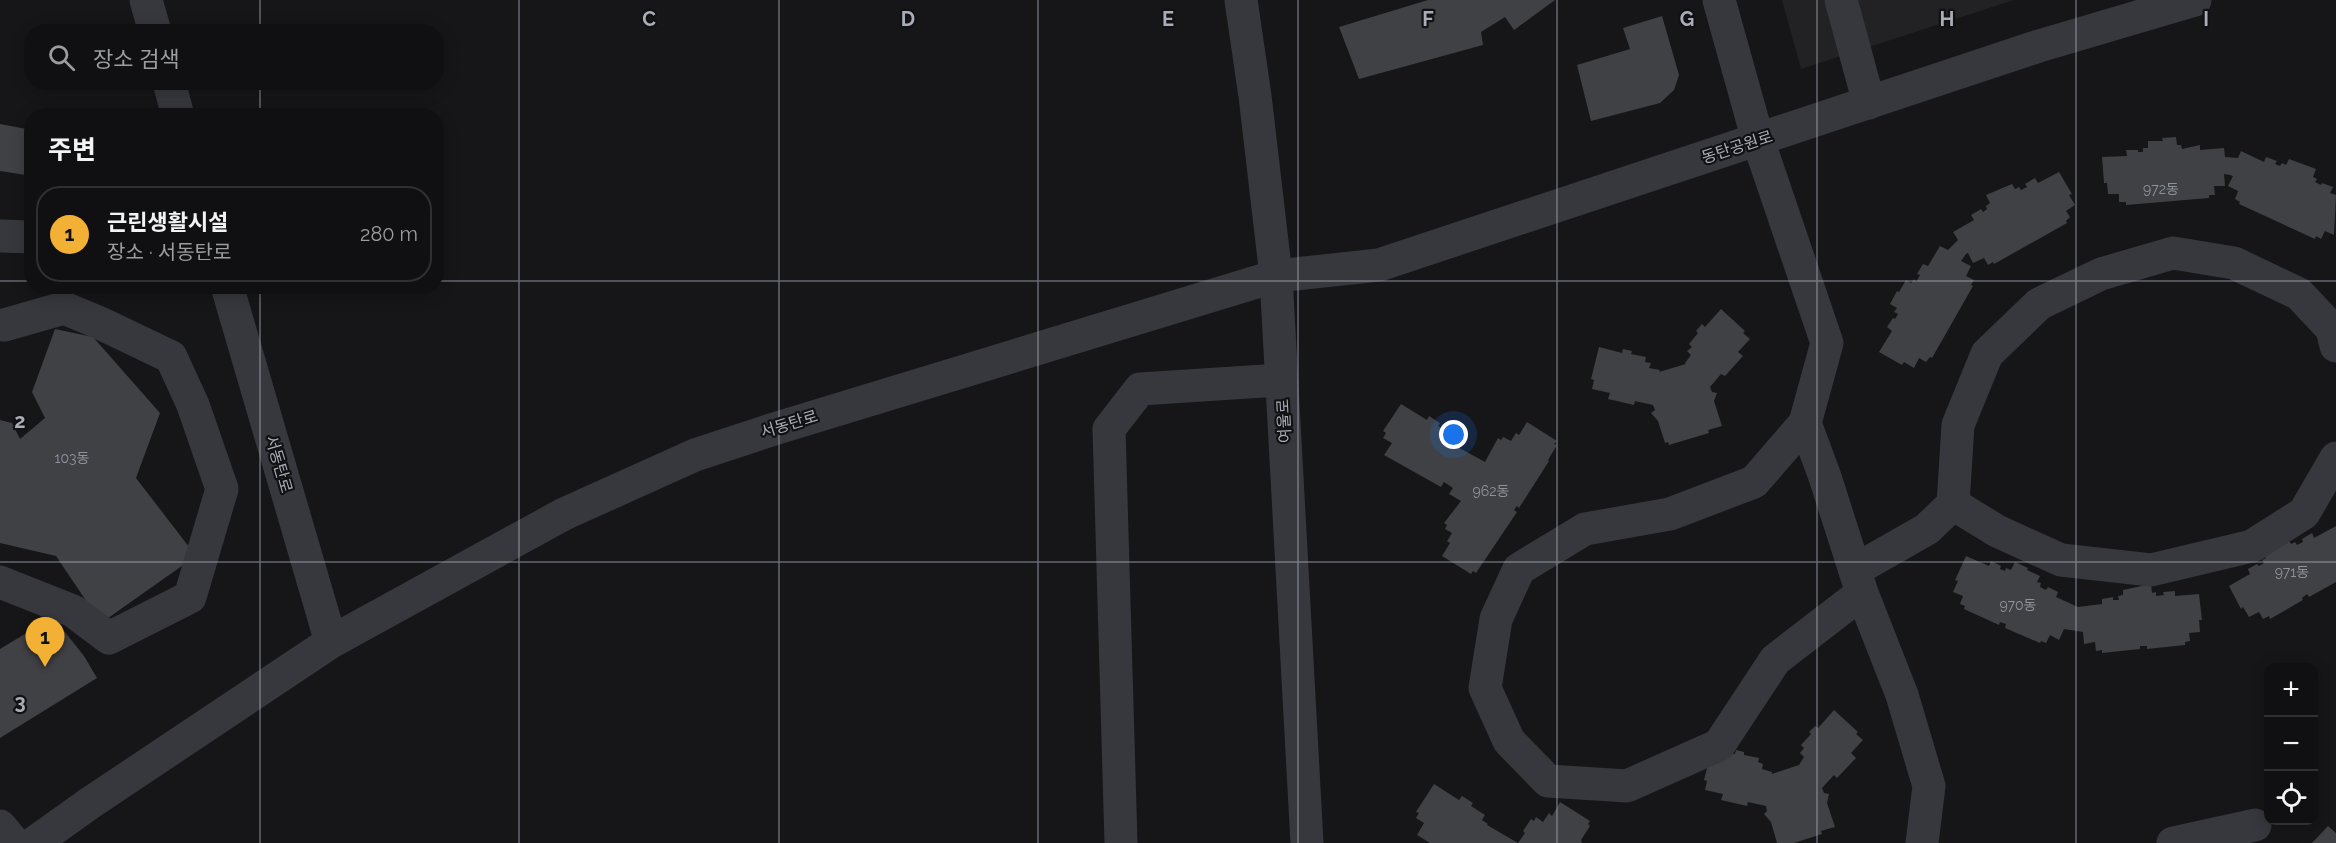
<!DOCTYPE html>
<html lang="ko">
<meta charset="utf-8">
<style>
:root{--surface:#101012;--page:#19191b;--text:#f1f3f6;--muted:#9c9d9f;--line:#303032;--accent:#f2b134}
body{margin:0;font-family:Raleway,"Noto Sans KR",sans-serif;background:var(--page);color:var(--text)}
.controls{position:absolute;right:18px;bottom:18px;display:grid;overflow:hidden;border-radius:12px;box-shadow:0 3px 15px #0003}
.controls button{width:54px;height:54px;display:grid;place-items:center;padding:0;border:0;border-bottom:2px solid var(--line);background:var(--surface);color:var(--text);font:30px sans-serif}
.you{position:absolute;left:1454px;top:435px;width:21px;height:21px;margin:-15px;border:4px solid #fff;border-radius:50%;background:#1a73e8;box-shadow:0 0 0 9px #1a73e833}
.badge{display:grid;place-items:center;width:39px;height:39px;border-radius:50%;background:var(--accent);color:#111;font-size:20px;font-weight:700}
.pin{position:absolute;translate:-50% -50px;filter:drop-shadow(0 2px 3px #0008)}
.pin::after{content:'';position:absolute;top:32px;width:21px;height:18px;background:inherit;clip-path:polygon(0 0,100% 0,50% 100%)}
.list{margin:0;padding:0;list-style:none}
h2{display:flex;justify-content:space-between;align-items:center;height:78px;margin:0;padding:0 24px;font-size:26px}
h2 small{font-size:20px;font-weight:400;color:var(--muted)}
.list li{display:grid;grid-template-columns:39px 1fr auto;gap:18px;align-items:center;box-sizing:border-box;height:96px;margin:0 12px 12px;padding:0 12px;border:2px solid var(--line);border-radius:24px}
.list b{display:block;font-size:22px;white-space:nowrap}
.list p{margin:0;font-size:20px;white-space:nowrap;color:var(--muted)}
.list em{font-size:20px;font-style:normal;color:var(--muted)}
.icon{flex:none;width:33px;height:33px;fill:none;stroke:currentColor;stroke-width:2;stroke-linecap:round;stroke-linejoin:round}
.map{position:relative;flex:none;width:2336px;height:843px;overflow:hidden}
.search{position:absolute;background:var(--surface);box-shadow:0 3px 15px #0003;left:24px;top:24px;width:420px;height:66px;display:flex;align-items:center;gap:15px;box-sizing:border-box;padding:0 21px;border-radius:24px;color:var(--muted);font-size:22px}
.panel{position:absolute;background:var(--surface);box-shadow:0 3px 15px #0003;left:24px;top:108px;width:420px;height:186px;border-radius:24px}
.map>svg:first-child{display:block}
.built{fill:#222225}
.building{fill:#404145}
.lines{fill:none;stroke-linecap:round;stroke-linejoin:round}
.minor{stroke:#37383d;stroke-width:33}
.grid{fill:none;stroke:#a8adb8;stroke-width:1.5;stroke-opacity:0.55}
.labels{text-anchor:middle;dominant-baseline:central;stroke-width:4.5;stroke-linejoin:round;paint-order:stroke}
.number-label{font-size:14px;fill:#8e929b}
.street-label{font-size:16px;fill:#a8adb8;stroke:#111113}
.grid-label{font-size:20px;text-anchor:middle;font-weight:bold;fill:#a8adb8;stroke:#111113;stroke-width:4.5;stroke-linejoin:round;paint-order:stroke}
</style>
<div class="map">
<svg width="2336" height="843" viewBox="0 0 2336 843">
<rect width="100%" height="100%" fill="#161618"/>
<path class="built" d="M1782,0H2014L1801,69Z"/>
<path class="building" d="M1428,0H1555L1514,30L1505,17L1481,32L1483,45L1359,79L1339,27Z
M1662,16L1679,75L1674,90L1660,103L1591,121L1577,65L1630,49L1623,28Z
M0,124L32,130V176L0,171Z
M2176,137L2177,145H2181L2182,149L2200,145V150L2224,148L2225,157L2238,158L2241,151L2264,162L2266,157L2277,161L2275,164L2280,166L2282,163L2286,165L2289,159L2316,169L2313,177L2317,179L2315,182L2321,185L2322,183L2333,187L2330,193L2336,195L2334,235L2325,231L2321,239L2316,236L2315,239L2239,204L2240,202L2235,199L2238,191L2228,186L2233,176L2230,175L2224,174L2225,186H2214L2215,195H2209V198L2126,205V202H2119V194H2108L2107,183H2104L2102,157L2127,156L2126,150H2138V152H2143V148H2148V141H2163L2162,138Z
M2059,172L2072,194L2069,195L2075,205L2066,211L2070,217L2066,221L2067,223L1994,264L1993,262L1988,265L1984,258L1973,263L1968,253L1966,254L1961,261L1971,266L1966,276L1974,280L1971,285L1973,286L1932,358L1930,357L1926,362L1919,358L1914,368L1904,362L1902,365L1879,352L1892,331L1887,327L1893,318L1895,319L1898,314L1894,312L1897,308L1890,304L1897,291L1899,292L1906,280L1911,283L1914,279L1916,282L1920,275L1917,274L1923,264L1928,266L1940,246L1948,250L1958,240L1953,232L1974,220L1971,215L1981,209L1983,212L1987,209L1986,206L1990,203L1986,195L2012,184L2015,189L2019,187L2021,190L2027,187L2025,184L2035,178L2038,183Z
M1721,309L1745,331L1743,333L1750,339L1738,352L1743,356L1725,376L1721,374L1710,387L1712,392L1717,393L1714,401L1722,426L1708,430L1709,433L1669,445L1668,442L1665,443L1658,421L1651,413L1655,410L1653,405L1635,401L1634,405L1608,399L1610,393L1592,389L1594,380L1591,379L1599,347L1622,353L1623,349L1632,351L1631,354L1646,357L1645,362L1651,363L1649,368L1660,370L1659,372L1686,364L1685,363L1691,355L1687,351L1692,347L1689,344L1698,333L1696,331L1702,324L1705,327Z
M55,329L93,337L160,413L136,478L196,556L101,623L56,556L0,543V420L12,423L20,439L45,418L32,392Z
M1401,404L1427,420L1429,416L1440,423L1438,426L1452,434L1449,440L1455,444L1454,445L1485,462L1498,438L1501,440L1503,437L1511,441L1516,433L1519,435L1527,422L1557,441L1554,444L1557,445L1548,460L1549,461L1519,508L1517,506L1514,510L1517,512L1476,573L1473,571L1471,574L1442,556L1450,543L1447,541L1452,533L1445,529L1447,525L1444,523L1461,501L1449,494L1453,488L1444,482L1441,487L1384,455L1392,443L1383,438L1386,433L1383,431Z
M2336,526V582L2309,597L2307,594L2302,598L2303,600L2270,619L2269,616L2263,619L2259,612L2249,617L2243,607L2241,609L2229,586L2250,574L2248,569L2257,564L2259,566L2264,563L2262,560L2266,558L2262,550L2288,539L2291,544L2295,542L2297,545L2303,542L2302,539L2312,533L2314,538Z
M1966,556L1989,566L1991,561L2001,566L2000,569L2005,571L2006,568L2011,570L2015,562L2028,568L2027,570L2040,576L2037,582L2041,583L2040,587L2046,590L2048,587L2058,592L2056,597L2078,607L2102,604V599L2113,597V600H2119L2118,596L2123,595V590L2151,584L2152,593L2156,592V596L2164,595L2163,592L2175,591V596L2199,594L2202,620H2199L2200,632L2189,633L2190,641L2185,642V645L2147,649V646H2140V649L2102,653V650L2096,651L2095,642L2084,644L2083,632L2064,629L2059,640L2050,635L2046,643L2041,641L2040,643L2005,628L2006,624L2000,622L1999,625L1964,609L1965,606L1960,604L1963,596L1953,592L1958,581L1955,580Z
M53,617L84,656L97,678L0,738V649Z
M1834,710L1858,732L1856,734L1863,740L1851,753L1856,758L1837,778L1834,775L1822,788L1824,793L1829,794L1827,803L1835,827L1821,831L1822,834L1794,843H1777L1771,822L1764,814L1767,811L1766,806L1748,802L1747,806L1721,800L1723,794L1705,790L1707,781L1704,780L1712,749L1735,754L1736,750L1744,752V755L1759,758L1758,762L1763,764L1762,769L1772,772V774L1799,765L1804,757L1800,753L1804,748L1801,745L1811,734L1809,732L1815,726L1818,728Z
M1434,784L1459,800L1462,796L1473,803L1471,806L1485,815L1482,820L1488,824L1487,825L1518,843L1525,833L1523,831L1531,819L1534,821L1536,817L1543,822L1549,813L1552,816L1560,802L1590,821L1588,824L1590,826L1581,840L1582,843H1430L1417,835L1424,823L1416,818L1419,813L1416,812Z
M2328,826L2336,833V843H2312Z"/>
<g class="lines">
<path class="minor" d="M146,0L155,32
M1241,0L1255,96L1276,276L1307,843
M1719,0L1758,140L1827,343L1805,423L1825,477L1862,593L1902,695L1929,786L1922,843
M1841,0L1869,103
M169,82L178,116
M0,236L32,237
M227,286L331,642
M1805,423L1754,482L1670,514L1585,529L1519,569L1496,619L1485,688L1509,741L1548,781L1627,786L1719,745L1775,660L1862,593
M1953,504L1997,531L2061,560L2151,570L2252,546L2304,513L2336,458
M1855,570L1927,529L1953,504L1958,425L1987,354L2039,304L2101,274L2173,253L2234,263L2299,294L2332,329L2336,346
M0,582L73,611L109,638L190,597L222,489L193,405L171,357L100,323L64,308L4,325
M0,826L14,843
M34,843L90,803L331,642L564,514L695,455L774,429L1276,276L1379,265L2039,46L2195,0
M1121,843L1109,429L1140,389L1281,380
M2173,843L2255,825"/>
</g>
<path class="grid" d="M260,0V32M519,0V843M779,0V843M1038,0V843M1298,0V843M1557,0V843M1817,0V843M2076,0V843M260,82V116M0,281H32M436,281H2336M260,286V843M0,562H2336"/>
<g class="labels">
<g class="number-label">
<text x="2161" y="189">972동</text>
<text x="72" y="458">103동</text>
<text x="1491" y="491">962동</text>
<text x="2292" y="572">971동</text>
<text x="2018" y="605">970동</text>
</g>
<g class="street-label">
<text transform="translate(1737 147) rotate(-18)">동탄공원로</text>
<text transform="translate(1284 421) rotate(-93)">여울로</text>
<text transform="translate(789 424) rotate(-17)">서동탄로</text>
<text transform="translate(279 464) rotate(74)">서동탄로</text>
</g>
</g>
<g class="grid-label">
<text x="649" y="26">C</text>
<text x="908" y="26">D</text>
<text x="1168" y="26">E</text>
<text x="1428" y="26">F</text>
<text x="1687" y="26">G</text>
<text x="1947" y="26">H</text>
<text x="2206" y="26">I</text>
<text x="20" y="428">2</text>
<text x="20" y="709">3</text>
</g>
</svg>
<div class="controls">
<button>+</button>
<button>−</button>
<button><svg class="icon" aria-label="locate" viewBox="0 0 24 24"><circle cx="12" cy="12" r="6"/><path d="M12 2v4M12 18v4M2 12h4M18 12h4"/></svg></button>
</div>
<div class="you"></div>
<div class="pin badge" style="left:45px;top:667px">1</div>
<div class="search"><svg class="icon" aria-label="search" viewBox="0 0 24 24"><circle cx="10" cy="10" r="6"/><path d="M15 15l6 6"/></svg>장소 검색</div>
<section class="panel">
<h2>주변<small></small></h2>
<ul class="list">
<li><span class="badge">1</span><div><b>근린생활시설</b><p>장소 · 서동탄로</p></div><em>280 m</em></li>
</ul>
</section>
</div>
